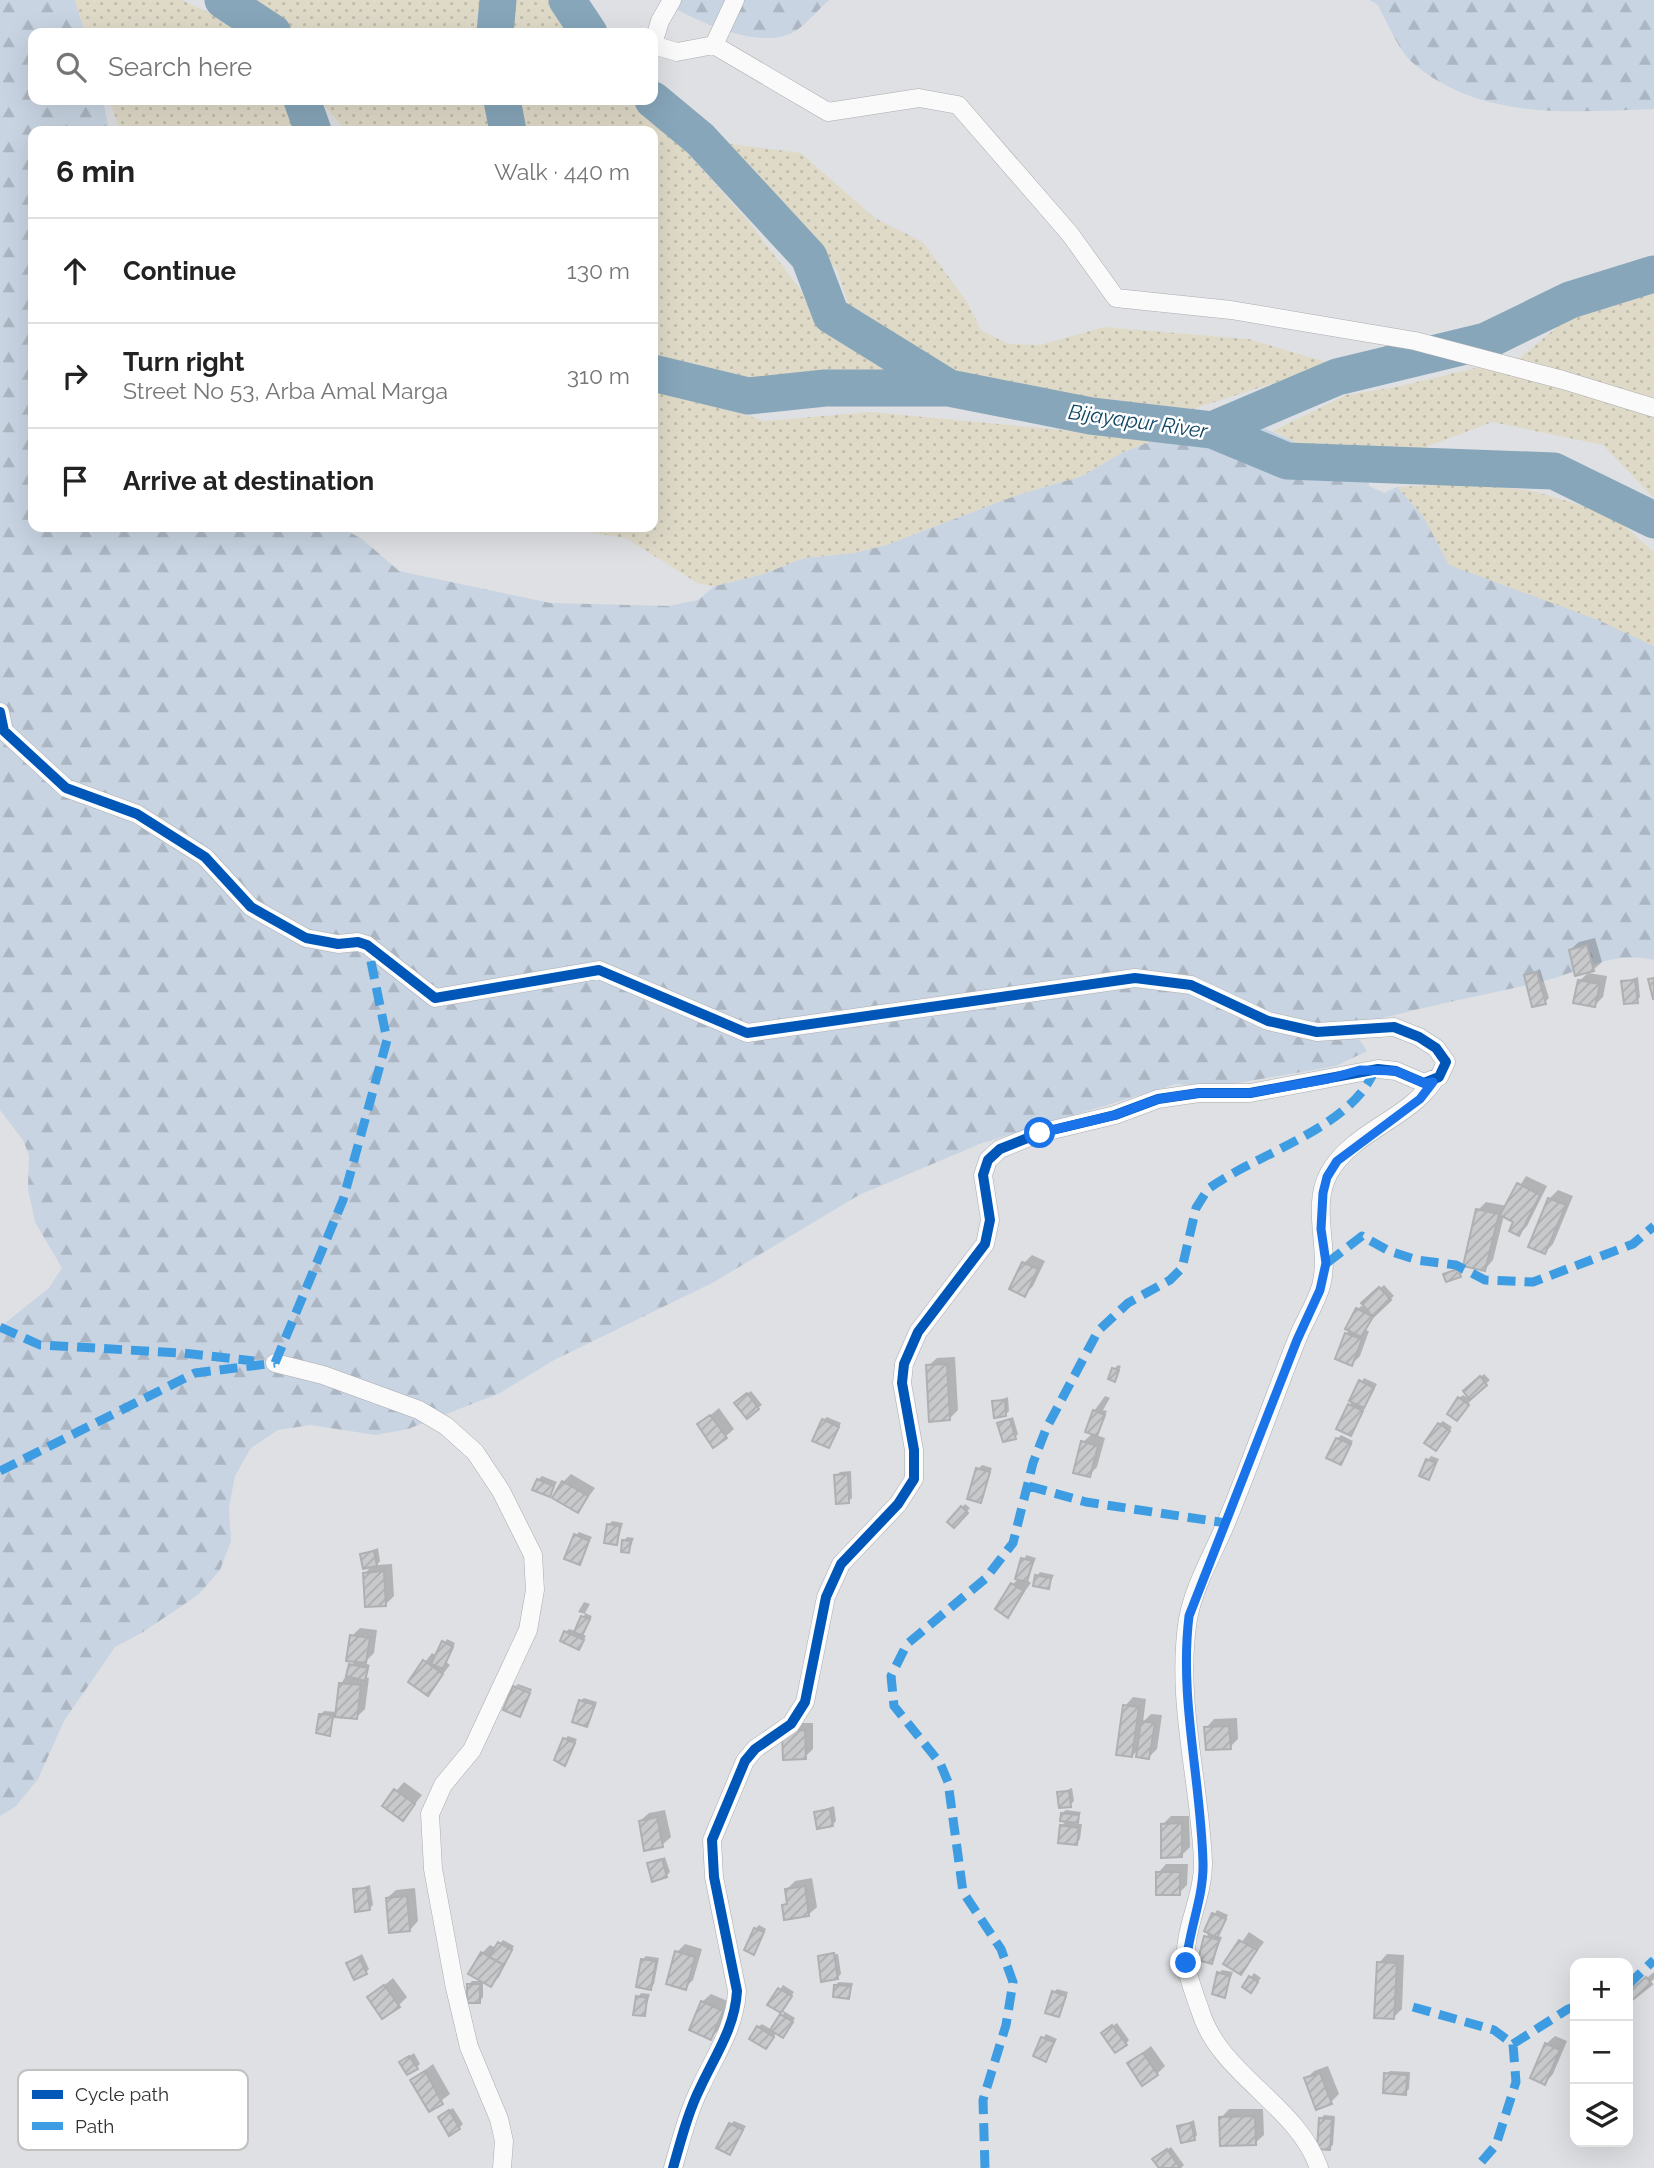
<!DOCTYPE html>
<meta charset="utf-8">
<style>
:root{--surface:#fff;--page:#f2f2f2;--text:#222;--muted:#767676;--line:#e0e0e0}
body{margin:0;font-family:Raleway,sans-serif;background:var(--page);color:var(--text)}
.controls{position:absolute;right:21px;bottom:21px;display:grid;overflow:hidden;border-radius:14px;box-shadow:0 7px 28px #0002}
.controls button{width:63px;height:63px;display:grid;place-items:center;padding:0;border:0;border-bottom:2px solid var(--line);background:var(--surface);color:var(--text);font:35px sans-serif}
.stop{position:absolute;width:21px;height:21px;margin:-16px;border:5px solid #1a73e8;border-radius:50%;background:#fff}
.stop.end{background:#1a73e8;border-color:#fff;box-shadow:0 2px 7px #0008}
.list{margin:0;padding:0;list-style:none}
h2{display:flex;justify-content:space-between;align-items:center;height:91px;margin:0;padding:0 28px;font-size:30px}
h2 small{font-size:23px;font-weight:400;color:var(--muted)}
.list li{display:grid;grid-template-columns:46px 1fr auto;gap:21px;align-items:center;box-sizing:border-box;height:105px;padding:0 28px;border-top:2px solid var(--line)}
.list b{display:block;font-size:26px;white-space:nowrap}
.list p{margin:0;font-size:23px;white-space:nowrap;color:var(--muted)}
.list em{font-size:23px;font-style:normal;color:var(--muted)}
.icon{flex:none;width:38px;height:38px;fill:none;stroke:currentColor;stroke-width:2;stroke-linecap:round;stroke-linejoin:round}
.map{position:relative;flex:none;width:1654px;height:2168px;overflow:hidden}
.search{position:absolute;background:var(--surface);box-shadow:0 7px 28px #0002;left:28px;top:28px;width:630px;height:77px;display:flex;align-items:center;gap:18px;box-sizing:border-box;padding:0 24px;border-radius:14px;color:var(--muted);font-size:26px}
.panel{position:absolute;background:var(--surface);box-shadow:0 7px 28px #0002;left:28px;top:126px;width:630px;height:406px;border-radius:14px}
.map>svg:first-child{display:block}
.forest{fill:url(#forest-firs)}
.sand{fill:url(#sand-dots)}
.shadow{fill:#0003}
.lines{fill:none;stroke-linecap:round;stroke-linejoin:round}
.river{stroke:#87a6ba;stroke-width:37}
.building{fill:url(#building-hatch);stroke:#aeb0b2;stroke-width:2}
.minor-casing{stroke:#abacaf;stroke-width:19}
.minor{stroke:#fafafb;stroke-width:18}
.quiet{stroke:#3e9de2;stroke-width:9;stroke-dasharray:18 9;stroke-linecap:butt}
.cycleway-casing{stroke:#fff;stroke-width:15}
.cycleway{stroke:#0057b8;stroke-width:10}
.route{stroke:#1a73e8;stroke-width:9}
.labels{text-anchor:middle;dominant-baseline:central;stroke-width:5;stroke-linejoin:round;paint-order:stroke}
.water-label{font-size:21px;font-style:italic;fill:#104764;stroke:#fff}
.key{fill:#fff;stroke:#c1c1c2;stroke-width:2}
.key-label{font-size:19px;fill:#303133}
</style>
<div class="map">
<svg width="1654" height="2168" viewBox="0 0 1654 2168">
<defs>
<pattern id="forest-firs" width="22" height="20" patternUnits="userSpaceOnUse" patternTransform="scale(1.75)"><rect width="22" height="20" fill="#c8d4e2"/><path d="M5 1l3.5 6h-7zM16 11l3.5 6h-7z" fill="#acb6c2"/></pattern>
<pattern id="sand-dots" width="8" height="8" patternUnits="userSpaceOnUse" patternTransform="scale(1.75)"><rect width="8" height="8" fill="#dfdac8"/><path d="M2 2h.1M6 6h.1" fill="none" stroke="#c0bcac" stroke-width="1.8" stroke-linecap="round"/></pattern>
<pattern id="building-hatch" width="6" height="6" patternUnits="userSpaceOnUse" patternTransform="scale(1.75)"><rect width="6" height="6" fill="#c8c9cb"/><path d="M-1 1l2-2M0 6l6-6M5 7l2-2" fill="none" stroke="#acadaf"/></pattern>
</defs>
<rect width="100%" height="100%" fill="#dee0e3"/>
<path class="forest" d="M0,0H75L85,33H33V100H103L109,131H33V527H340L362,539L399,571L550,603L669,606L698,600L715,586L760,575L804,558L854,553L886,545L1017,495L1082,476L1123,452L1201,423L1249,421L1305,447L1360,454L1367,469L1369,486L1384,493L1397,487L1423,516L1654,617V960C1610,950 1580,973 1540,982C1477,997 1414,1008 1351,1027L1367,1051L1336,1066L1215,1087L1176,1084L982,1143L859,1195L714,1282L554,1360L500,1393L408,1429L376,1435L310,1425L278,1430L251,1448L235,1476L229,1507L231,1541L220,1570L198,1595L143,1632L115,1647L64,1721L38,1779L16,1806L0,1816V1327L49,1288L62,1268L35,1222L28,1189L29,1155L23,1140L0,1110Z
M660,0H829C819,9 808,22 797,30C762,54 692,19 660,0Z
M1369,0H1654V109C1571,112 1481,121 1413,63C1398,50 1387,21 1377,4Z"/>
<path class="sand" d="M75,0H182L252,33H85Z
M246,0H481L479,33H288Z
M510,0H554L577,33H504L513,5Z
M109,100H285L290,115L301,131H121Z
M320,100H489L494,131H346Z
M512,100H633L668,131L749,222L815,309L854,345L900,377L721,387L653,357V131H520Z
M724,143L801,153L875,218L923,242L967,302L981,330L1008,344L1040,345L1104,327L1248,339L1333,364L1193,409L1036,393L954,381L850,309L837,270Z
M1654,289V498L1603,445L1492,422L1418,450L1305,447L1273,431L1346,395L1396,387L1521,357L1569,317Z
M653,384L764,421L870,412L1116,435L1201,423L1123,452L1082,476L1017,495L886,545L854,553L804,558L760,575L715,586L699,584L626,538L554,527H653Z
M1477,483L1537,492L1612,515L1654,552V646L1598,620L1449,565L1423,516L1397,487Z"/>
<path class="shadow" d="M1595,938L1602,962L1593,970L1570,950L1579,942Z
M1540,969L1549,998L1545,1002L1526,976Z
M1588,973L1607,976L1603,997L1595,1005L1579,981Z
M1638,977L1640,997L1637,1001L1623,982Z
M1526,1176L1547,1186L1527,1226L1519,1234L1516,1221L1504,1215L1493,1260L1485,1269L1478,1210L1486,1202L1507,1206Z
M1558,1190L1573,1196L1553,1244L1545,1252L1549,1199Z
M1032,1255L1045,1261L1033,1286L1025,1295L1024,1263Z
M1461,1266L1463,1272L1460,1276L1445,1274Z
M1384,1285L1394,1296L1375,1313L1366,1330L1369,1331L1360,1356L1352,1364L1347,1334L1358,1309L1361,1306L1369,1310L1363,1303Z
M955,1357L958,1410L949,1419L928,1366L937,1358Z
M1118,1365L1121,1366L1114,1380V1369Z
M1484,1374L1490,1380L1470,1397L1465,1391Z
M1364,1378L1377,1384L1351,1434L1350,1405Z
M751,1391L762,1405L758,1408L740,1399Z
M1463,1395L1471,1400L1461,1415L1459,1398Z
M1105,1396L1110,1398L1103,1410L1107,1411L1096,1435L1105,1438L1097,1467L1089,1475L1083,1442L1093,1433L1094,1411Z
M1008,1397L1009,1411L1006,1414L994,1402Z
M719,1408L734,1429L725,1437L699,1425Z
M827,1417L841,1423L829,1446L823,1420Z
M1013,1417L1018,1434L1015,1437L999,1423Z
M1443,1421L1452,1427L1440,1446L1439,1424Z
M1341,1435L1353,1441L1341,1462L1337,1439Z
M1431,1456L1439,1459L1429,1478L1428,1460Z
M982,1465L992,1468L980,1501L978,1469Z
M851,1471L852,1498L848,1502L836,1476L840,1472Z
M571,1474L595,1488L578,1511L563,1482Z
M542,1476L557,1482L550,1495L538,1480Z
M965,1504L970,1508L954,1526L949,1522Z
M612,1521L623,1523L617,1543L609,1525Z
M579,1532L592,1537L579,1563L576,1535Z
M627,1537L634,1538L629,1551L624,1541Z
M378,1548L380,1561L377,1565L392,1564L394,1596L386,1604L365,1573L373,1565L362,1554Z
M1026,1555L1036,1558L1027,1580L1031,1583L1007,1615L1013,1584L1019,1578Z
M1040,1572L1054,1575L1048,1587L1037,1576Z
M584,1602L590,1604L585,1613L592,1616L582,1634L586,1636L579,1648L566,1632L569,1629L576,1631L585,1614L578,1612Z
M360,1628L377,1630L374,1653L364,1663L370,1665L365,1677L369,1678L365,1709L357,1717L335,1715L329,1734L321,1714L324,1711L337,1712L341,1684L355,1660L352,1636Z
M447,1639L455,1643L446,1662L450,1665L428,1693L410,1681L432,1653L437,1656Z
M518,1684L532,1689L531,1692L516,1686Z
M1133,1697L1146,1699L1143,1722L1151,1714L1162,1715L1157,1749L1149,1757L1139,1749L1132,1756L1125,1706Z
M584,1698L597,1702L587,1725L580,1701Z
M1237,1718L1238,1739L1230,1747L1206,1728L1214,1719Z
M792,1723H813V1749L805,1757Z
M568,1736L577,1739L565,1763V1739Z
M404,1782L422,1795L403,1819L384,1805Z
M1072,1788L1074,1801L1070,1805L1059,1793Z
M834,1806L836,1821L832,1825L816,1812Z
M665,1810L671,1837L662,1845L640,1821L649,1813Z
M1066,1810L1081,1812L1075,1824H1082L1080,1839L1077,1843L1061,1826L1067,1820L1062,1813Z
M1171,1816H1189L1190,1847L1181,1856L1162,1825Z
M665,1857L670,1872L666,1876L649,1864Z
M1166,1864H1188L1187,1885L1179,1893L1158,1873Z
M812,1878L817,1907L808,1915L784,1905L788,1901L787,1889L795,1881Z
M370,1885L373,1905L369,1909L355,1890Z
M415,1888L418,1921L410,1930L387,1898L396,1890Z
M1217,1910L1228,1915L1217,1936L1222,1937L1212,1962L1206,1937L1210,1932L1206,1930Z
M759,1925L766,1929L754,1952L755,1929Z
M1249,1932L1264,1942L1241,1973L1226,1964Z
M503,1940L514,1946L499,1977L491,1985L482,1953L490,1945L496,1948Z
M685,1944L702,1949L693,1980L685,1988L677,1952Z
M362,1954L369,1969L366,1972L348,1963Z
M838,1954L841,1974L837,1978L820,1956Z
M1387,1954L1404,1955L1402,2009L1394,2017L1379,1963Z
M646,1956L659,1958L654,1984L650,1988L643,1959Z
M1222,1970L1233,1972L1224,1996L1219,1973Z
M1654,1972V1979L1632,1998L1628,1994Z
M1254,1973L1261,1978L1254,1987L1244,1986Z
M393,1978L407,1997L398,2006L369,1998Z
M472,1981H483V1997L480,2001L469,1985Z
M839,1982L853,1983L849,1997L835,1985Z
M783,1985L794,1992L782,2010L795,2018L787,2032H777L769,2044L758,2027L762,2024L772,2030L784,2013L770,2005Z
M1057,1989L1068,1992L1058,2015L1054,1992Z
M641,1993L650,1994L644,2014L638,1997Z
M711,1994L730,2002L719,2029L711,2038L702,2002Z
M1117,2023L1129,2040L1126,2044L1107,2030Z
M1046,2034L1057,2039L1046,2060L1043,2038Z
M1555,2036L1567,2041L1553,2074L1545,2083L1546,2044Z
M1151,2046L1165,2066L1157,2074L1129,2063Z
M414,2053L420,2064L417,2067L405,2059Z
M433,2064L450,2094L429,2110L412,2080Z
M1328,2066L1339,2094L1331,2102L1306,2079L1314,2071Z
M1390,2071L1410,2072L1409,2089L1405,2093L1386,2074Z
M453,2108L463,2124L459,2128L443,2114Z
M1229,2109H1263L1264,2135L1255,2143L1221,2118Z
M1324,2115L1335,2116L1333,2145L1329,2148L1321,2119Z
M1194,2120L1197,2135L1194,2139L1179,2127Z
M734,2121L746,2126L730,2153L731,2124Z
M1171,2147L1184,2165L1181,2168H1161L1158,2156Z"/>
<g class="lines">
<path class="river" d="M223,0L273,33
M567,0L589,33
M495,33L498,0
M302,100L313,131
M502,100L508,131
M653,100L700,139L809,257L831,315L949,388
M653,373L748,396L825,388H949L1091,416L1212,430L1287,461L1554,471L1654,520
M1212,430L1337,377L1486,341L1570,300L1654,274"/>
</g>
<path class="building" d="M1587,945L1594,971L1575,976L1569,950Z
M1537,972L1546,1004L1532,1007L1524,975Z
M1654,978V999H1653L1648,979Z
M1578,980L1600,984L1595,1007L1573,1003Z
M1635,980L1638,1003L1624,1004L1621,981Z
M1517,1183L1540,1195L1519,1236L1509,1231L1513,1222L1500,1215Z
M1548,1198L1566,1205L1545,1254L1528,1247Z
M1476,1209L1499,1214L1485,1271L1463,1266Z
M1022,1262L1038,1269L1025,1297L1009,1289Z
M1458,1269L1461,1277L1446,1282L1443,1274Z
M1379,1287L1391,1300L1373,1317L1361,1303Z
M1356,1308L1373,1317L1361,1337L1345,1329Z
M1345,1333L1362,1339L1352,1366L1335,1359Z
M947,1364L950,1420L929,1422L926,1365Z
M1112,1368L1119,1370L1115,1382L1108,1379Z
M1480,1376L1487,1385L1470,1400L1463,1391Z
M1359,1380L1374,1388L1364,1408L1349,1401Z
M747,1393L759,1409L747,1419L734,1403Z
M1458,1397L1469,1405L1457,1421L1447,1414Z
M1005,1400L1006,1416L994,1418L992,1401Z
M1348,1404L1363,1411L1351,1436L1336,1429Z
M1093,1410L1105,1415L1097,1436L1085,1432Z
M710,1415L727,1438L713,1448L697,1424Z
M822,1419L839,1427L829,1448L812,1441Z
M1010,1419L1016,1439L1003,1442L997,1423Z
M1438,1423L1450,1431L1436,1451L1424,1443Z
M1336,1438L1351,1444L1341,1465L1326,1458Z
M1081,1441L1098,1446L1090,1477L1073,1473Z
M1426,1459L1436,1463L1429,1480L1419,1476Z
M976,1468L990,1472L981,1503L967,1499Z
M848,1474L849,1503L836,1504L834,1475Z
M537,1479L554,1486L550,1497L532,1490Z
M562,1481L588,1496L578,1513L552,1498Z
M961,1506L968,1513L954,1528L947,1522Z
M607,1524L620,1526L617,1545L604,1543Z
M574,1534L589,1541L580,1565L564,1559Z
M622,1540L631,1541L629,1553L621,1552Z
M374,1551L377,1566L363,1569L360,1554Z
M1021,1558L1033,1561L1027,1582L1015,1579Z
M384,1571L386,1606L365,1607L363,1573Z
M1035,1575L1051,1578L1049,1589L1033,1586Z
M1011,1583L1024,1591L1008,1618L995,1609Z
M581,1616L590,1619L582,1636L574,1632Z
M564,1631L584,1640L579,1650L560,1641Z
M350,1635L370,1638L366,1663L346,1661Z
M442,1641L453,1647L443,1669L431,1664Z
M423,1660L443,1674L428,1696L408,1682Z
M349,1664L368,1668L365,1681L346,1676Z
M339,1683L361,1685L357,1719L335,1717Z
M513,1686L530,1693L520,1717L503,1710Z
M579,1700L595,1705L587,1727L572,1722Z
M1123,1705L1139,1707L1132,1757L1116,1755Z
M319,1714L333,1715L330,1736L316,1733Z
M1141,1721L1155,1723L1149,1759L1136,1757Z
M1229,1726L1231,1749L1206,1750L1204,1727Z
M805,1730L806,1759L783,1760L782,1731Z
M563,1738L575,1743L565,1766L554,1760Z
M394,1789L415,1804L403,1821L382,1806Z
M1069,1791L1071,1807L1059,1808L1057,1792Z
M830,1809L833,1826L817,1829L814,1812Z
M1061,1813L1079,1815L1078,1823L1060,1821Z
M657,1817L663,1847L644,1851L639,1821Z
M1182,1823V1857L1161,1858V1824Z
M1060,1825L1079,1828L1077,1845L1058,1843Z
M662,1859L667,1877L652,1882L647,1863Z
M1156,1872H1180V1895H1156Z
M805,1886L809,1916L784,1920L782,1905L787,1904L785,1889Z
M367,1888L370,1910L355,1912L353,1889Z
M407,1896L410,1931L389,1933L386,1898Z
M1212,1913L1226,1919L1217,1938L1204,1931Z
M754,1928L764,1932L754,1955L744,1950Z
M1204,1936L1219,1940L1212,1964L1198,1960Z
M1239,1940L1257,1950L1241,1975L1223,1964Z
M498,1942L512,1950L504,1965L489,1957Z
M675,1951L695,1957L686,1990L666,1984Z
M481,1952L504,1965L491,1987L468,1974Z
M834,1953L838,1979L821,1982L818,1956Z
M359,1957L367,1974L354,1980L346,1963Z
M641,1959L656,1961L651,1990L636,1987Z
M1377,1962L1397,1963L1394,2019L1374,2018Z
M1217,1972L1230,1976L1225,1998L1212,1994Z
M1249,1976L1258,1982L1251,1993L1242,1987Z
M1646,1977L1652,1984L1631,2001L1628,1992Z
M467,1984H480V2003H467Z
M384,1985L400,2007L382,2019L367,1997Z
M834,1985L851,1986L849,1999L833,1997Z
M778,1988L792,1996L781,2013L767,2005Z
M1052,1991L1066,1996L1059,2017L1045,2013Z
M636,1996L647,1998L645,2016L633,2015Z
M701,2001L723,2011L711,2040L689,2030Z
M780,2014L793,2022L783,2038L770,2030Z
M1112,2025L1127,2045L1115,2053L1101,2033Z
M757,2026L774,2037L766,2049L749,2039Z
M1041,2037L1054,2042L1046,2062L1033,2056Z
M1545,2043L1560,2050L1545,2085L1530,2078Z
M1143,2053L1158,2075L1142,2086L1127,2063Z
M409,2056L418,2069L407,2075L399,2062Z
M425,2071L443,2104L429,2112L410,2080Z
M1320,2073L1332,2104L1316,2110L1304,2078Z
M1384,2073L1407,2075L1406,2095L1383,2093Z
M449,2110L460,2129L449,2136L438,2117Z
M1255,2116L1256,2145L1220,2146L1219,2117Z
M1319,2118L1332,2119L1330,2150L1317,2149Z
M729,2123L743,2130L730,2155L716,2148Z
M1191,2123L1195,2140L1181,2143L1177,2126Z
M1167,2149L1180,2168H1159L1152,2159Z"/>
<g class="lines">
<g class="minor-casing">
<path id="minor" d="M653,44L660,21L672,0
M653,45L677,52L714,45L828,112L919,98L958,105L1070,234L1116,298L1231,310L1415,341L1563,380L1654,408
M714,45L735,0
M0,712L4,731L66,788L137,814L205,857L251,907L306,938L338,944L358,942L367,945L435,998L599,970L747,1033L1135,978L1191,985L1268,1021L1317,1032L1394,1027L1419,1037L1436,1048L1446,1062L1439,1077L1424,1083L1396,1071L1378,1069L1250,1093H1199L1158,1099L1115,1115L1040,1133L1000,1149L988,1160L983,1175L990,1220L985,1244L918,1332L904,1364L902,1383L914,1450V1479L898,1504L841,1564L826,1597L805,1702L791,1724L755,1749L745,1761L712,1840L714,1877L737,1991C735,2027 716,2054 701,2086C688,2112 681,2140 673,2168
M275,1363L323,1375L419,1410L446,1426L475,1452L501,1491L533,1555L535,1590L528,1630L472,1750L443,1785L430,1814L433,1869L455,1988L469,2047L499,2119L504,2141L502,2168
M1319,2168C1297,2104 1219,2075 1200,2010C1195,1996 1188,1978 1186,1963C1183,1929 1204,1896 1203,1862C1200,1782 1175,1700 1188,1619C1194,1586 1213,1554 1226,1523C1251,1463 1272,1402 1296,1342C1303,1323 1315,1306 1321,1286C1331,1249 1310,1208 1329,1173C1352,1132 1406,1120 1433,1082"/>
</g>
<use href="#minor" class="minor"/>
<path class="quiet" d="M1327,1263L1362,1236L1389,1251L1417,1260L1456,1265L1485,1280L1533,1282L1633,1244L1654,1226
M0,1327L40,1345L182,1353L254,1361
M275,1363L343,1200L387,1040L368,947
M0,1471L195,1373L275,1363
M1029,1486L1086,1502L1226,1523
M1628,1985L1654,1960
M1413,2007L1494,2030L1513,2044L1516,2082L1496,2145L1476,2168
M1513,2044L1568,2009L1575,2007
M985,2168L983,2100L1006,2025L1013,1982L1001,1949L963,1892L948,1782L940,1763L894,1706L891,1676L907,1644L985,1579L1013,1543L1033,1463L1046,1429L1098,1331L1128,1303L1170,1280L1182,1268L1196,1208L1208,1189C1257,1153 1353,1128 1375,1069"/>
<g class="cycleway-casing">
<path id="cycleway" d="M0,712L4,731L66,788L137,814L205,857L251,907L306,938L338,944L358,942L367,945L435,998L599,970L747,1033L1135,978L1191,985L1268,1021L1317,1032L1394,1027L1419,1037L1436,1048L1446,1062L1439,1077L1424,1083L1396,1071L1378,1069L1250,1093H1199L1158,1099L1115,1115L1040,1133L1000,1149L988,1160L983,1175L990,1220L985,1244L918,1332L904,1364L902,1383L914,1450V1479L898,1504L841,1564L826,1597L805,1702L791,1724L755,1749L745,1761L712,1840L714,1877L737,1991C735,2027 716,2054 701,2086C688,2112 681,2140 673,2168"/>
</g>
<use href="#cycleway" class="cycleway"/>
</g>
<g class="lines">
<path class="route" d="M1040,1133L1115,1115L1158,1099L1199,1093H1250L1328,1079L1360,1070L1396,1071L1424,1083L1433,1082L1420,1099L1337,1161L1327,1177L1323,1193L1321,1229L1326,1263L1320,1290L1297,1340L1189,1616C1179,1699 1201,1780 1203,1863C1204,1896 1189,1930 1186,1963"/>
</g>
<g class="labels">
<g class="water-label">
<text transform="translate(1138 421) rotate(8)">Bijayapur River</text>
</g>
</g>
<rect x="18" y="2070" width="230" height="80" rx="10" class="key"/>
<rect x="32" y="2090" width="31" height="9" fill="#0057b8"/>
<rect x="32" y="2122" width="31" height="8" fill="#3e9de2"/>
<g class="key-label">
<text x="75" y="2101">Cycle path</text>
<text x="75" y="2133">Path</text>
</g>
</svg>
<div class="controls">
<button>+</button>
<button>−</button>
<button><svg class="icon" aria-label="layers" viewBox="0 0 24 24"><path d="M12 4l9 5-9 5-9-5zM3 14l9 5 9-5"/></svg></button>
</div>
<div class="stop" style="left:1040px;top:1133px"></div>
<div class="stop end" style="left:1186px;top:1963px"></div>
<div class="search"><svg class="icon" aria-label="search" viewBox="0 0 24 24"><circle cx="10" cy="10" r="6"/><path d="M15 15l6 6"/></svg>Search here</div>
<section class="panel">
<h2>6 min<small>Walk · 440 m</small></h2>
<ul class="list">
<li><svg class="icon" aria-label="ahead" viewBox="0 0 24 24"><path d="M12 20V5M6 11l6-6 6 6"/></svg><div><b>Continue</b></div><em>130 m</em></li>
<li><svg class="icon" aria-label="right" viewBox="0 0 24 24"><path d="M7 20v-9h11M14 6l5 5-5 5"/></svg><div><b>Turn right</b><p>Street No 53, Arba Amal Marga</p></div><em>310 m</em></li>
<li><svg class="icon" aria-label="arrive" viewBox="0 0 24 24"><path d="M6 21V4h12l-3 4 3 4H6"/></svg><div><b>Arrive at destination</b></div></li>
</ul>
</section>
</div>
